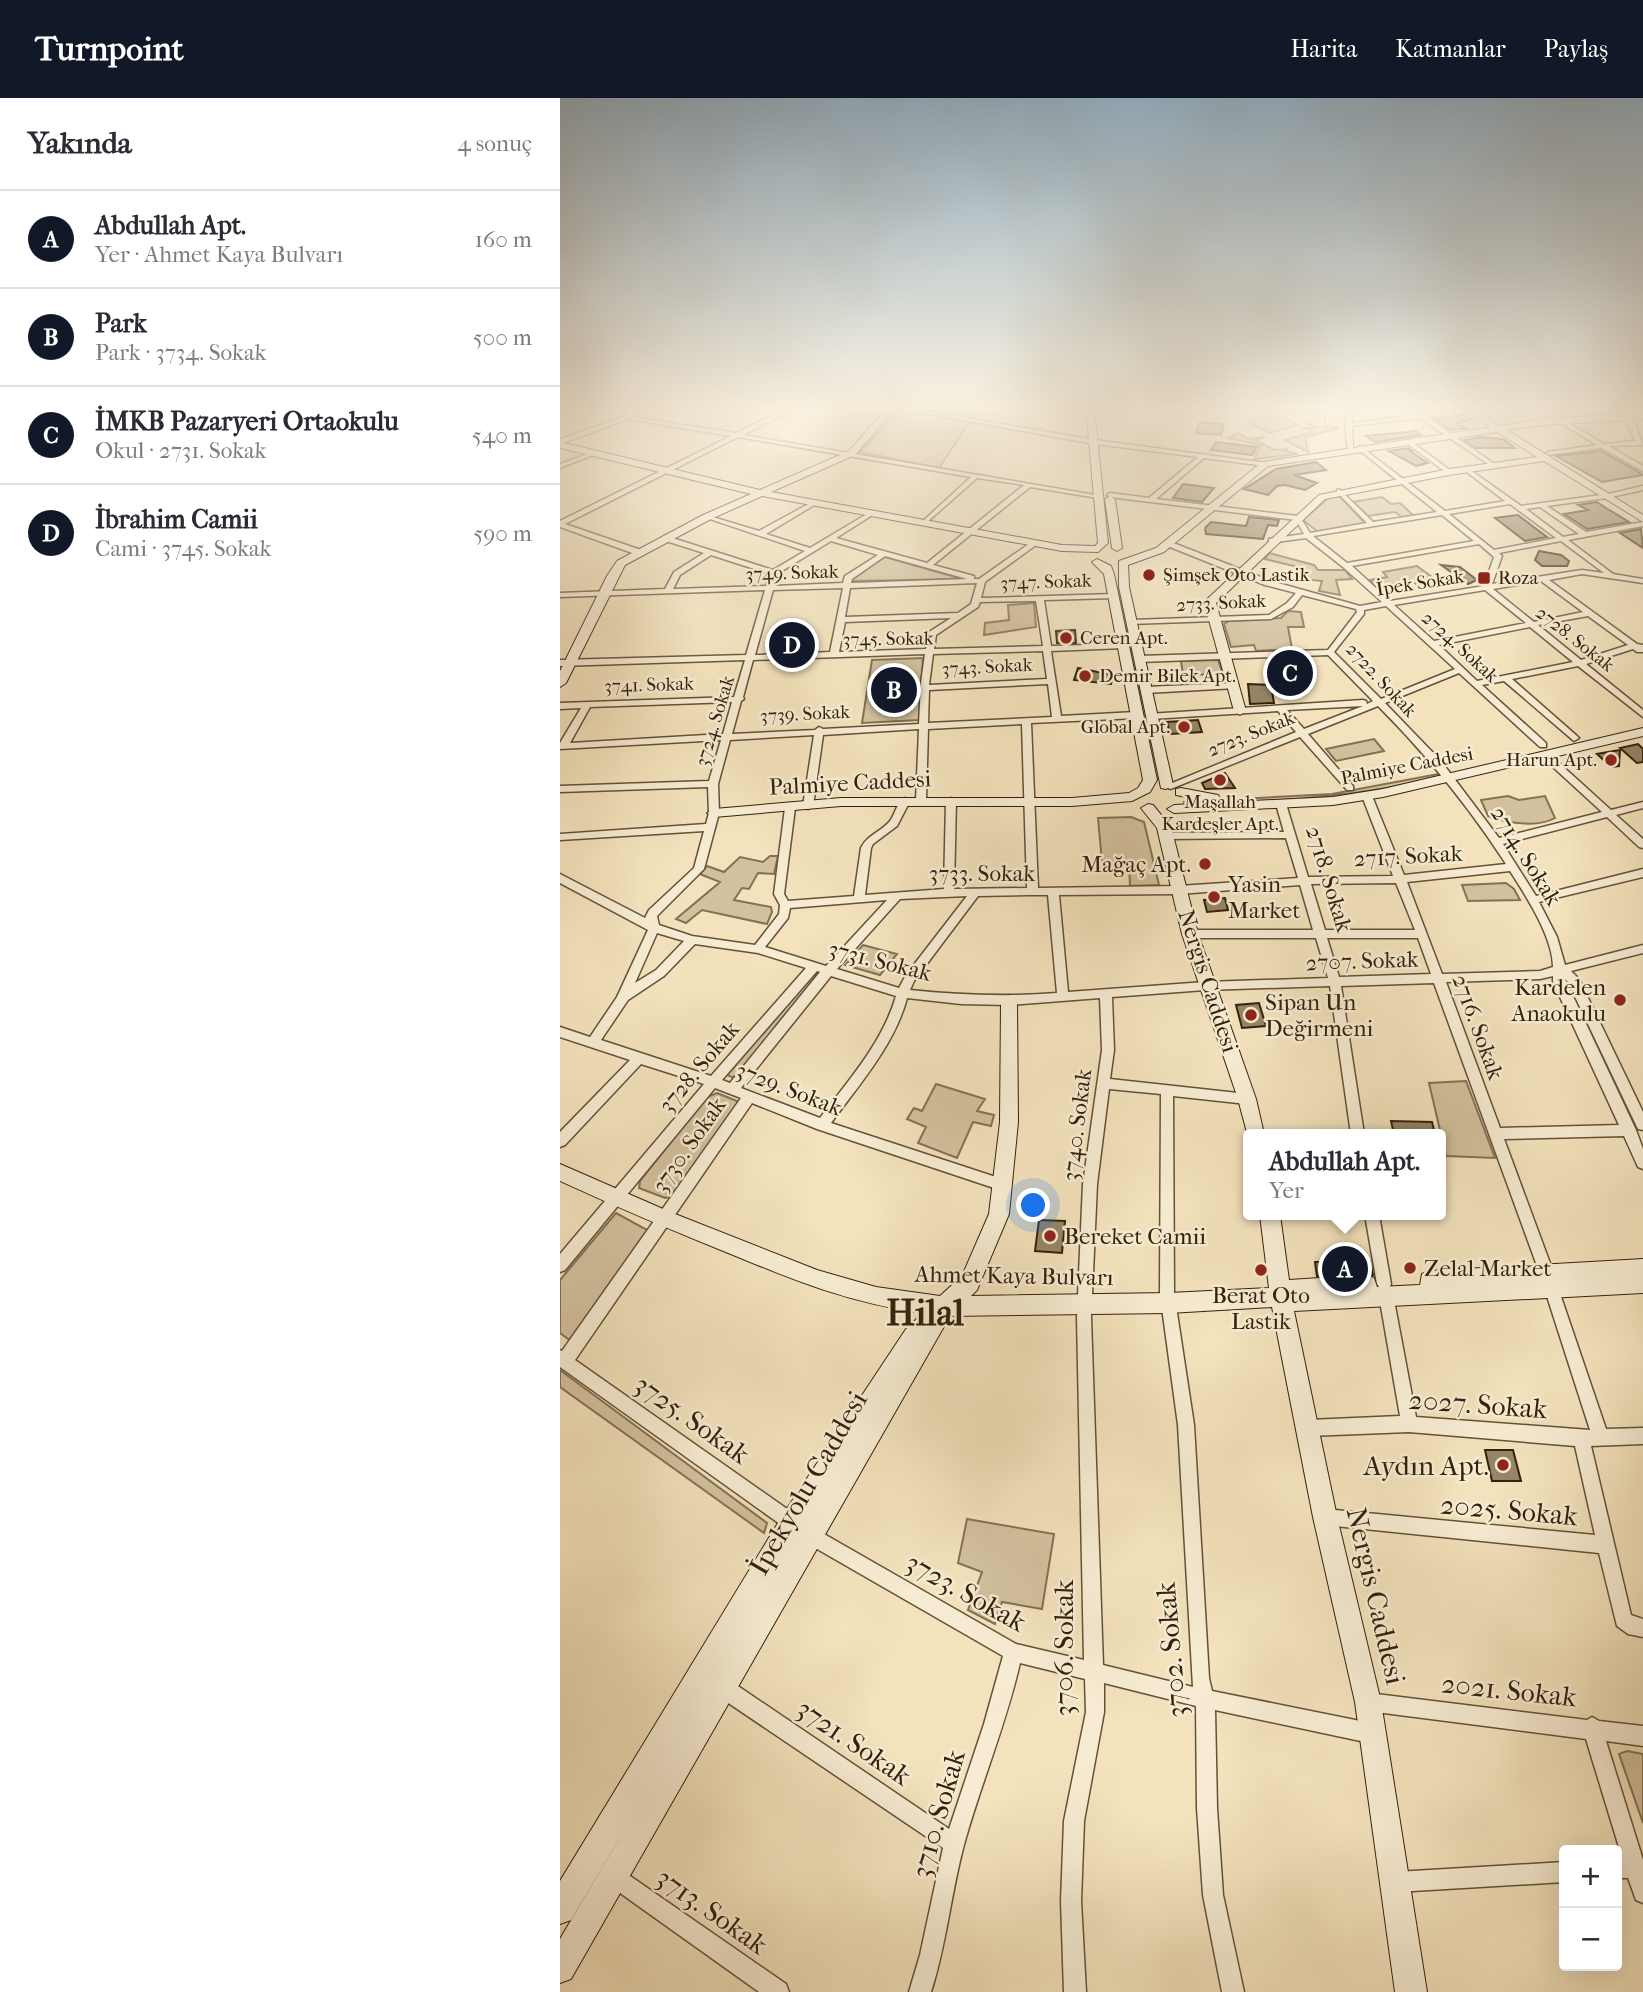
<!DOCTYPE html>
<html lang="tr">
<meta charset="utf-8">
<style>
:root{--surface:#fff;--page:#f2f2f3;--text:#2b2b33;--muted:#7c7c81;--line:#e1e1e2;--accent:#111827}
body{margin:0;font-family:"IM FELL French Canon",serif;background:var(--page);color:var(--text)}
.controls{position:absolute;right:21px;bottom:21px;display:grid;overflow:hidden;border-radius:7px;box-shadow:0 7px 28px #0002}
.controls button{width:63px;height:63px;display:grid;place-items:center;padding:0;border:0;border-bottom:2px solid var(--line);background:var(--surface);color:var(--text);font:35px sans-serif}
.you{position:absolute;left:474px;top:1108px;width:24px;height:24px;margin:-18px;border:5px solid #fff;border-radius:50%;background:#1a73e8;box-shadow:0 0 0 10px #1a73e833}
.badge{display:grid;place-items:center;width:46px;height:46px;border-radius:50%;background:var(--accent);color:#fff;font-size:23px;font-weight:700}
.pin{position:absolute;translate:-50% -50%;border:4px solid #fff;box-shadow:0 2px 7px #0006}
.popup{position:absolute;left:683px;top:1031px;width:203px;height:91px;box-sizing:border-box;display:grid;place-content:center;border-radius:7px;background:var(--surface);filter:drop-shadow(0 2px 5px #0005);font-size:23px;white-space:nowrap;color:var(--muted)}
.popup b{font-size:26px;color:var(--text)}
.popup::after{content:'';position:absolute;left:50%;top:100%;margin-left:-14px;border:14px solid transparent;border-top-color:var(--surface)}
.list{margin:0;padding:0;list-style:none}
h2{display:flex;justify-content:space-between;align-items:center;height:91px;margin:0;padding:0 28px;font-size:30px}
h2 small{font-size:23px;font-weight:400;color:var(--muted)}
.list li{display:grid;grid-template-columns:46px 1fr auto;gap:21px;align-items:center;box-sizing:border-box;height:98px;padding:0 28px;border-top:2px solid var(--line)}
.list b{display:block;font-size:26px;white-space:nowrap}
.list p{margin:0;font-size:23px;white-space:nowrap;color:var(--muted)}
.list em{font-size:23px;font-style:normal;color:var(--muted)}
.map{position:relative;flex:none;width:1083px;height:1894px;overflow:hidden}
header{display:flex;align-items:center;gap:42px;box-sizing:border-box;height:98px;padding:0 35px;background:var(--accent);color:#fff}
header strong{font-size:33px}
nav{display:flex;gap:38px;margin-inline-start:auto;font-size:24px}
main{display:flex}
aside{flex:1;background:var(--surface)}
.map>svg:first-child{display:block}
.green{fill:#d3c19e;stroke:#847154;stroke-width:2}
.building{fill:#978567;stroke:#34210b;stroke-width:2}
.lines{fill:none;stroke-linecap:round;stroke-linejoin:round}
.street-casing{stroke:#645137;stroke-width:3}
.secondary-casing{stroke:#34210b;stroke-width:2}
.street{fill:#f7ecd3;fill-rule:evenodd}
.secondary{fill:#f7ecd3;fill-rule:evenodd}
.poi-dot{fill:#8f2418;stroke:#f7ecd3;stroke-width:2.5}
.labels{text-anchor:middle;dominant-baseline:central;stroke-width:5;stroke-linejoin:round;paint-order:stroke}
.far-street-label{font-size:19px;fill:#34210b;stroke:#f7ecd3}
.far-poi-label{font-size:19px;fill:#34210b;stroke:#f7ecd3;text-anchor:start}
.street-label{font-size:23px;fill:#34210b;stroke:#f7ecd3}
.poi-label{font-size:23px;fill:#34210b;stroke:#f7ecd3;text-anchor:start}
.near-street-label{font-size:28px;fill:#34210b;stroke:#f7ecd3}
.near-poi-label{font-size:28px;fill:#34210b;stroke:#f7ecd3;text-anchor:end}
.near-district-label{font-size:37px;font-weight:bold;fill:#34210b;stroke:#f7ecd3}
</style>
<header>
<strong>Turnpoint</strong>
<nav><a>Harita</a><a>Katmanlar</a><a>Paylaş</a></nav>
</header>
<main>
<aside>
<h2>Yakında<small>4 sonuç</small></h2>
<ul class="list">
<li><span class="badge">A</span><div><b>Abdullah Apt.</b><p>Yer · Ahmet Kaya Bulvarı</p></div><em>160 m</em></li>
<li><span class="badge">B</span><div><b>Park</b><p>Park · 3734. Sokak</p></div><em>500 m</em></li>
<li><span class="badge">C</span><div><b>İMKB Pazaryeri Ortaokulu</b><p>Okul · 2731. Sokak</p></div><em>540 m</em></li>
<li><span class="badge">D</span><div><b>İbrahim Camii</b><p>Cami · 3745. Sokak</p></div><em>590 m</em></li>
</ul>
</aside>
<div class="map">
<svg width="1083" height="1894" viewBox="0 0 1083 1894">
<rect width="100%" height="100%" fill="#f3e2bc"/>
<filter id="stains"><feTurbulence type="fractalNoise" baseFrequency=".00286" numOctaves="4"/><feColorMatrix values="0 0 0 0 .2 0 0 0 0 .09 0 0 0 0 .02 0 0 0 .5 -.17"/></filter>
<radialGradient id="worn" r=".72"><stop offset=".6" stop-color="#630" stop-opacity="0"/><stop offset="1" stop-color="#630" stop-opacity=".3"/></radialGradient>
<path class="green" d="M737,309L765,313V328L779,330L745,339L748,354L725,342L752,334L745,330H761L747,326L761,318Z
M340,312L407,323L409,325L379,370L300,354Z
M704,319L725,320L737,327L710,335L687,324Z
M678,335L688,341L705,339L696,342L714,352L728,351L723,353L738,356L694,361L701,347L667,340Z
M772,397L780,399L806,426L758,434L743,422Z
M822,399L831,406L840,405L854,418L843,420L835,414L808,418L793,404Z
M709,455L754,467L758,472H785L792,481L776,482L780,497L759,493L762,483L743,481L742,470L705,461Z
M325,459L402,481L292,483L291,481Z
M857,468L876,482L856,486L850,482L818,490L810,482L827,479L823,474Z
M474,505L476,529L424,537L425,525L449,522L448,507Z
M728,513L741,514L744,529H728L732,551L696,553L694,547L671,549L664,526L669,523L721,520Z
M363,560L359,622L302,625L312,562Z
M658,562L663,576L623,577L621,563Z
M814,641L824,653L776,663L766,651Z
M878,676L881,679C793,700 715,703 625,708L624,704L772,696Z
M948,698L959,702L985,698L995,720C977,730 947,725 928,718L921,702Z
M571,719L584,724L599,787L570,788L569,765L542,764L538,720Z
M210,758H218L214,776L198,775L189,791L182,790L174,802L211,809L212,814L207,826L142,812L126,825L116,821L160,784L140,776L147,768L164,774L180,759L203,764Z
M946,785L954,791L960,802L908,803L902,787Z
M303,847L337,856L320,877L285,867Z
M253,877L257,878L176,981L167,977Z
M906,983L935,1060L886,1058L869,985Z
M376,986L425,1001L417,1013L434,1017L431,1028L413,1024L397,1060L358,1045L366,1029L347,1021L354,1010L362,1013Z
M157,995L177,1003V1010L113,1098L105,1100L79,1090L80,1083L147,999Z
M56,1115L89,1133L11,1243L0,1235V1182Z
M0,1272L207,1425L204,1435L0,1289Z
M407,1421L494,1436L482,1511L442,1504L435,1526L408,1512L422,1474L398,1465Z
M1067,1653L1083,1656V1725L1059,1656Z"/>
<path class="building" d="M904,317L912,322L897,325L906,330L891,332L874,321Z
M640,324L664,326L661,337L636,335Z
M856,333L861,337L815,344L806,338Z
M921,339L943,341L955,350H916L904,342Z
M656,344L697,349L692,357L651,352Z
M848,350L852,353H850L868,365L856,368L829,353Z
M1041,353L1074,371L1083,377L1042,384L996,358Z
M756,364L766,372L734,377L757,385L745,392L725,387L717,388L708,397L684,391L716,371Z
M623,386L654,390L642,404L613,400Z
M1037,404L1046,410L1069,424L1027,431L1004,416L1028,412L1018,407Z
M958,417L975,430L987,439L965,443L935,420Z
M689,419L719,422L717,428L708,427L703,441L646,436L645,430L651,424L686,428Z
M1081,431L1083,450L1060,435Z
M979,453L1001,457L1009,463L1007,468H982L975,462Z
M881,467L900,469L917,482L908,486Z
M515,532L516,545H497L496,533Z
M238,536L236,548L215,549L217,537Z
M518,570L553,577L551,586L514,582Z
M688,586L711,587L714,605L690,606Z
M638,622L642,634L610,636L607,624Z
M1078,646L1083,651V664L1077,665L1060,650Z
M1060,652L1059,668L1051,669L1037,656Z
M665,675L675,690L645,691L642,685Z
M665,800L668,812L647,814L644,802Z
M699,905L706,928L682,930L676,907Z
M831,1023L872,1024L875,1036H834Z
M479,1122L505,1123L502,1155L475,1153Z
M810,1163L813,1177L757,1178L755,1164Z
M925,1352H953L961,1383H932Z"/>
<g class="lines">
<g class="street-casing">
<path id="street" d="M230,309H237L183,337L541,398L538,400L470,389L373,467L414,478V481H419L473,443L477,445L476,447L425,484L421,500L554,496L558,498L554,500L484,502L491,548L564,546L568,548L564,550L491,553L501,618L576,614L580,617L576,620L471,625L478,790L619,788L738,780L726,740L606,741L601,738L606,735L724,734L716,706L721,703L726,706L748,779L833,778L802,698L807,695L812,698L844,777L946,766C909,709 866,656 818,608L748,636L793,688V692H787L740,639L613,690L610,691L605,688L736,634L718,613L591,621L588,620V616L803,602L806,603L807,606L813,603L768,557L580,564L576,561L580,558L768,552L797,514L796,511L742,497L733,509L711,521L570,526L569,524L573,522L709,517L727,505L736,495L705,487L605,447L604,445L608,443L711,483L800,508L822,504L783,469L746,440L709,445V441L744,436L736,422L550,399L547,397L550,395L589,400L638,359L535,346L330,309H342L535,342L707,365V367L705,368L644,360L596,401L738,418L740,419L750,435L807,425L777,394V392L779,391L813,424L877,414L798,351L800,348L885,413L945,403L904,372L903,371L906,369L961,408L1048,396L1083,388V392L1047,400L987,408L1026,434L1083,424V428L1008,442L1053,476L1083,481V485L1022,476L989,482L1077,546L1083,547V554H1077L1073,551L1026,566L1083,612V619L1018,568L952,581L1017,638L1019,640L1014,643L944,583L922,587L986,645V649H980L899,575L825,605L881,663L939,740L1042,714L982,659V655H988L1051,712L1083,704V710L1056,717L1083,741V750L1079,749L1047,719L943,746L976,798L1083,771V779L979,804L997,839L1005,867L1083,847V855L1011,873L1019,881L1083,1014V1032L1078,1031L1008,884L1005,881L1076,1032L1083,1051V1071L1078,1069L1064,1038L944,1041L994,1176L992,1181L987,1183L982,1181L980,1176L874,885L781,888L804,1036H791L770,888L645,892L552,899L554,952L550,981L687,996L692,997L693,1001L692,1005L687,1006L613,998L614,1195L634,1327L649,1580L652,1593L810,1625L817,1628L820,1635L817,1642L810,1645L655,1612L657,1710L663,1797L684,1894H662L643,1797L637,1710L636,1608L544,1585V1614L524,1723L521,1803L526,1894H504L501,1803L504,1723L526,1614L525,1581L460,1565C446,1626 422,1683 405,1743C391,1793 387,1845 371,1894H349L360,1857L383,1750L155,1596L153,1589L155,1582L162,1580L169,1582L389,1731L424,1626L443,1558L245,1444L0,1269V1252L2,1253L181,1000L155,990L5,1172L0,1174V1156L144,986L81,966L5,1047L0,1049V1034L70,962L0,939V929L30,939L57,899L88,832L0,785V776L85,820L89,812L134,770L144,733L0,742V736L146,726L149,715L148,689L0,694V688L149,683L161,642L0,651V645L21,610L0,611V605L174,599L185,562L0,568V562L186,557L205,492L0,499V495L105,491L114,474L144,455L103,442L102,440L106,438L213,472L245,453L144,419L149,418L199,433L254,403L257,405L256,406L206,436L250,450L312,413L314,414V416L276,440L367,465L464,387L417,380L365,426L362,424L363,423L411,379L178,339L5,426L81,452V456H75L0,429V423L171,338L67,321L65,318L176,335ZM950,406L996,440L934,452L889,416ZM980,409L1019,436L1003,439L966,411ZM882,417L914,443L787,465L753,438ZM271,443L318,457L285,478L283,485L214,488L217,476ZM1001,443L1044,475L1022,472L932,486L942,458L939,455ZM919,446L934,459L924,488L830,503L792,468ZM151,457L210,476L206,488L113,491L120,477ZM325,458L407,481L291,485L292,481ZM981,483L1023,514L974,524L933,491ZM417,485L411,506L398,515L285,519L290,490ZM283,490L270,554L195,557L213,492ZM925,492L966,525L874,543L834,507ZM476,503L483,548L374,551L376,537L418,509L420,504ZM826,508L895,571L821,601L774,554L804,516V512ZM1028,518L1068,547L1021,562L978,527ZM391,520L369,534L366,551L279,554L285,524ZM970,529L1013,564L917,583L879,547ZM483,553L487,581L369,587L373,556ZM365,556L361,585L359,626L263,631L259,629L255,632L172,636L181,603L184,601L183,599L193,562ZM488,586L492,619L368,625L369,592ZM172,604L163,636L10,645L30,609ZM803,608L744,631L727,612ZM462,626L467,790L394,791L396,703L391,700L386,703L384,791L305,797L311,750L313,746L337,728L350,703L345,700C336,705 336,715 330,723C321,734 307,737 301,750L294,798L228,803L224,796L235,710L230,707L225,710L214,796L220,807L219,816L195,847L132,838L99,827L97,818L144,771L159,715L158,686L170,642L254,637L243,708L248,711L253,708L263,637L359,631L356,702L361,705L366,702L368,631ZM950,773C966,798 993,839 993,869L980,873L882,876L847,784ZM836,785L855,832H765L751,786ZM740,787L753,832H630L624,836L630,840H756L768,880L645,884L508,894L499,797L619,796ZM469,797H488L497,895C447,899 399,897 350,892L354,883L418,798ZM407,798L346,877L339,890L277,871L340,801ZM327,802L266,868L205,849L228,820L230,810ZM97,835L124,843L96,872L75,885ZM767,840H858L871,876L779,879ZM135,846L198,855L246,870L151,978L41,942L68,902L104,878ZM257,873L260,874L170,985L162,982ZM271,878L336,898C323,944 288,983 260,1020L181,990ZM993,878V884L1059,1027L940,1030L886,884L980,881ZM347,900L401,906L449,907L540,900L542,952L523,1086L517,1220L524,1562L456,1546L257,1432L15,1262L192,1005L257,1031L443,1093L448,1091L450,1087L448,1083L271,1025C299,987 335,946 347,900ZM549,991L601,996L600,1195L618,1327L633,1589L543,1567L531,1220L537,1086Z
M786,309H792V325L856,317L845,309H851L862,316L911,311L909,314L867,319L936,367L931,368L860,320L792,328L793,351L788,352L785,327Z
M918,309H930L915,313L912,311Z
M975,309H982L1044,346L1075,343L1064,316L1053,309C1075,308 1076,334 1083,347L1049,348L1083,368V373L1042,350L986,357L988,354L1037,347Z
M845,342H849L891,373V375H887L845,344Z
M30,355L35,356L0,370V366Z
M673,585L677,588L676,590L586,595L582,592L586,589Z
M805,1117H819L831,1186L829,1191L833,1197L856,1319L1030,1332L984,1189L986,1184L991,1182L996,1184L1046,1331L1083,1330V1346L1031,1348L1071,1517L1083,1521V1539L1068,1536L1057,1528L1039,1455L765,1427L759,1425L757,1419L759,1413L765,1411L1035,1437L1015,1348L849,1334L749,1338L743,1336L741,1330L743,1324L749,1322L840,1318L819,1197L821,1192L817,1186Z
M808,1595L1027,1622L1032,1619L1039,1623L1083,1628V1648L1046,1643L1083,1762V1805L1076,1802L1068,1780H1057V1760L1062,1759L1026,1641L808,1613L801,1611L799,1604L801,1597Z
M1004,1764V1784L836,1794L829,1791L826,1784L829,1777L836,1774Z
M53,1768L60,1771L226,1886L229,1894H199L46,1785L43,1778L46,1771Z"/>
</g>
<g class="secondary-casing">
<path id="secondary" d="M90,309H101L4,345L200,392L289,353L328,309H336L295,357L211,394L502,447L535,448L538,445L526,309H534L548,445L538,454L502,453L202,398L151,421L65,467L6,585L0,589V573L47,478L57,463L143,417L191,396L0,350V341Z
M900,309H909L940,328L984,321L1083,315V321L984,327L947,332L1083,417V424L984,363L889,377L765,401L656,505L686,613L680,617L674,613L644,504L759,397L889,371L977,359L937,334L708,368L604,454L568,467L569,489L613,687L606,691L601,690L559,489V463L596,450L702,364L931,329Z
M550,398L555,401L562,450L557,453L552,450L545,401Z
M537,461L551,468L554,476L597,682L590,694L572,703L512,708H281L154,719L147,715L154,711L281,700H512L569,695L578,690L583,682L544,476L532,464Z
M1083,630V638L823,699L773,707L614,715L607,711L614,707L773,699L823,691Z
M621,690L658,697L660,700L653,704L616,697V691Z
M588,706L593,707L611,729L638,836L696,1001L704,1036H689V1042L678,1001L622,836L597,730L581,710Z
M449,897L457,903L458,1024L449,1116L417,1192L411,1198L609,1195L709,1190L700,1117H720L729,1182L807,1177L814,1180L817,1189L860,1187L862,1176L869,1173L1083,1161V1195L734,1213L777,1419L821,1604L867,1894H835L795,1604L753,1419L712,1209L609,1215L390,1218L11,1881L0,1885V1841L81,1704L11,1822L0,1826V1783L224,1415L346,1231L363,1215C295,1206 241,1185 178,1159C118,1135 59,1110 0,1083V1066L110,1114L257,1172L316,1189L380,1198L402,1178L429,1116L440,1024L441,903Z"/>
</g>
<use href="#street" class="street"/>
<use href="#secondary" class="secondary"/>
</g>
<linearGradient id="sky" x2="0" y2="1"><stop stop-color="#92acbe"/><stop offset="0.54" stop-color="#faf2e1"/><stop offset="1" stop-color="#faf2e1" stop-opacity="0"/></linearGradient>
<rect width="1083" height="574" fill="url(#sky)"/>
<g class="poi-dot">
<circle cx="589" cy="477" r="7"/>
<rect x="917" y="473" width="14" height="14" rx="3.5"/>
<circle cx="506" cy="540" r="7"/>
<circle cx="525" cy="578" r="7"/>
<circle cx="624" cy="629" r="7"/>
<circle cx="1051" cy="662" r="7"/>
<circle cx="660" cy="682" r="7"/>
<circle cx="645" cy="766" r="7"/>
<circle cx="654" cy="799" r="7"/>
<circle cx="1060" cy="902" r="7"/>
<circle cx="691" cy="917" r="7"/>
<circle cx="490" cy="1138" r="7"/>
<circle cx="850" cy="1170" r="7"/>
<circle cx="701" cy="1172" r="7"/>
<circle cx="943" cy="1367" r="7"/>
</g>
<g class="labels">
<g class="far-street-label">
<text transform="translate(232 475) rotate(-2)">3749. Sokak</text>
<text transform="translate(486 484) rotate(-2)">3747. Sokak</text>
<text transform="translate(860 485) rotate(-9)">İpek Sokak</text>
<text transform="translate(661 505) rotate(-3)">2733. Sokak</text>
<text transform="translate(328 541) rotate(-1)">3745. Sokak</text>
<text transform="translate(1015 541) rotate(38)">2728. Sokak</text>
<text transform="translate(900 549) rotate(42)">2724. Sokak</text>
<text transform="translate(427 569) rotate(-3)">3743. Sokak</text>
<text transform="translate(821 582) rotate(47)">2722. Sokak</text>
<text transform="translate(89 587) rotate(-2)">3741. Sokak</text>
<text transform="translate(245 616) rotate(-3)">3739. Sokak</text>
<text transform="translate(155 623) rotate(-73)">3724. Sokak</text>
<text transform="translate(691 636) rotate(-22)">2723. Sokak</text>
<text transform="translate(847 668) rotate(-11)">Palmiye Caddesi</text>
</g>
<g class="far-poi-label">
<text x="603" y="477">Şimşek Oto Lastik</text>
<text x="938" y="480">Roza</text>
<text x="520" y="540">Ceren Apt.</text>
<text x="539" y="578">Demir Bilek Apt.</text>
<text x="610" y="629" text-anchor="end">Global Apt.</text>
<text x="1037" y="662" text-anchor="end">Harun Apt.</text>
<text x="660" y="704" text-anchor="middle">Maşallah<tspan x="660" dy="22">Kardeşler Apt.</tspan></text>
</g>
<g class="street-label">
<text transform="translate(290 685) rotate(-3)">Palmiye Caddesi</text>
<text transform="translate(848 758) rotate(-3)">2717. Sokak</text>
<text transform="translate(966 758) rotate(58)">2714. Sokak</text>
<text x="422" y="775">3733. Sokak</text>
<text transform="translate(769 781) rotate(73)">2718. Sokak</text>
<text transform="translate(320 863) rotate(14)">3731. Sokak</text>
<text transform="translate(802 863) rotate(-2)">2707. Sokak</text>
<text transform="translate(648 883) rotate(72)">Nergis Caddesi</text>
<text transform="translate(918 929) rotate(70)">2716. Sokak</text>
<text transform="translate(139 969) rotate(-50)">3728. Sokak</text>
<text transform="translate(229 991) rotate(21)">3729. Sokak</text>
<text transform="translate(517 1027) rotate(-83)">3740. Sokak</text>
<text transform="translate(129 1047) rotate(-55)">3730. Sokak</text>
<text transform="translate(454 1178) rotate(1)">Ahmet Kaya Bulvarı</text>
</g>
<g class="poi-label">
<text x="631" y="766" text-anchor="end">Mağaç Apt.</text>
<text x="668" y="786">Yasin<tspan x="668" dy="26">Market</tspan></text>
<text x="1046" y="889" text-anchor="end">Kardelen<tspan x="1046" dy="26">Anaokulu</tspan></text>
<text x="705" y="904">Sipan Un<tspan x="705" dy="26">Değirmeni</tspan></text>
<text x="504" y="1138">Bereket Camii</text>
<text x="864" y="1170">Zelal Market</text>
<text x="701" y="1197" text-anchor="middle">Berat Oto<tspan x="701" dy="26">Lastik</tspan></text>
</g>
<g class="near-street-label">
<text transform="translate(918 1306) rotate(4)">2027. Sokak</text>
<text transform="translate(132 1321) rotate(35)">3725. Sokak</text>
<text transform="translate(248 1385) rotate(-60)">İpekyolu Caddesi</text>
<text transform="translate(949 1412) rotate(5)">2025. Sokak</text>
<text transform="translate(406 1494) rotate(29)">3723. Sokak</text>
<text transform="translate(816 1498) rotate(77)">Nergis Caddesi</text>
<text transform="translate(503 1550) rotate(-90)">3706. Sokak</text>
<text transform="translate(611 1552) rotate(-95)">3702. Sokak</text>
<text transform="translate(949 1592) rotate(6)">2021. Sokak</text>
<text transform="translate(294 1644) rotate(34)">3721. Sokak</text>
<text transform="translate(378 1716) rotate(-74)">3710. Sokak</text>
<text transform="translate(152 1813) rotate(35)">3713. Sokak</text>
</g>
<g class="near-poi-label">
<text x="929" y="1367">Aydın Apt.</text>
</g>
<g class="near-district-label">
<text x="365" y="1215">Hilal</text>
</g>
</g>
<rect width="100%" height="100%" filter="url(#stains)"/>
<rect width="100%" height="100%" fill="url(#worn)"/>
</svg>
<div class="controls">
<button>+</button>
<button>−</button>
</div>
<div class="you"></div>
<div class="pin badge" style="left:785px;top:1171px">A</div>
<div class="popup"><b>Abdullah Apt.</b>Yer</div>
<div class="pin badge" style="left:334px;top:592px">B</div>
<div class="pin badge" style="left:730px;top:575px">C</div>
<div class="pin badge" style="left:232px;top:547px">D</div>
</div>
</main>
